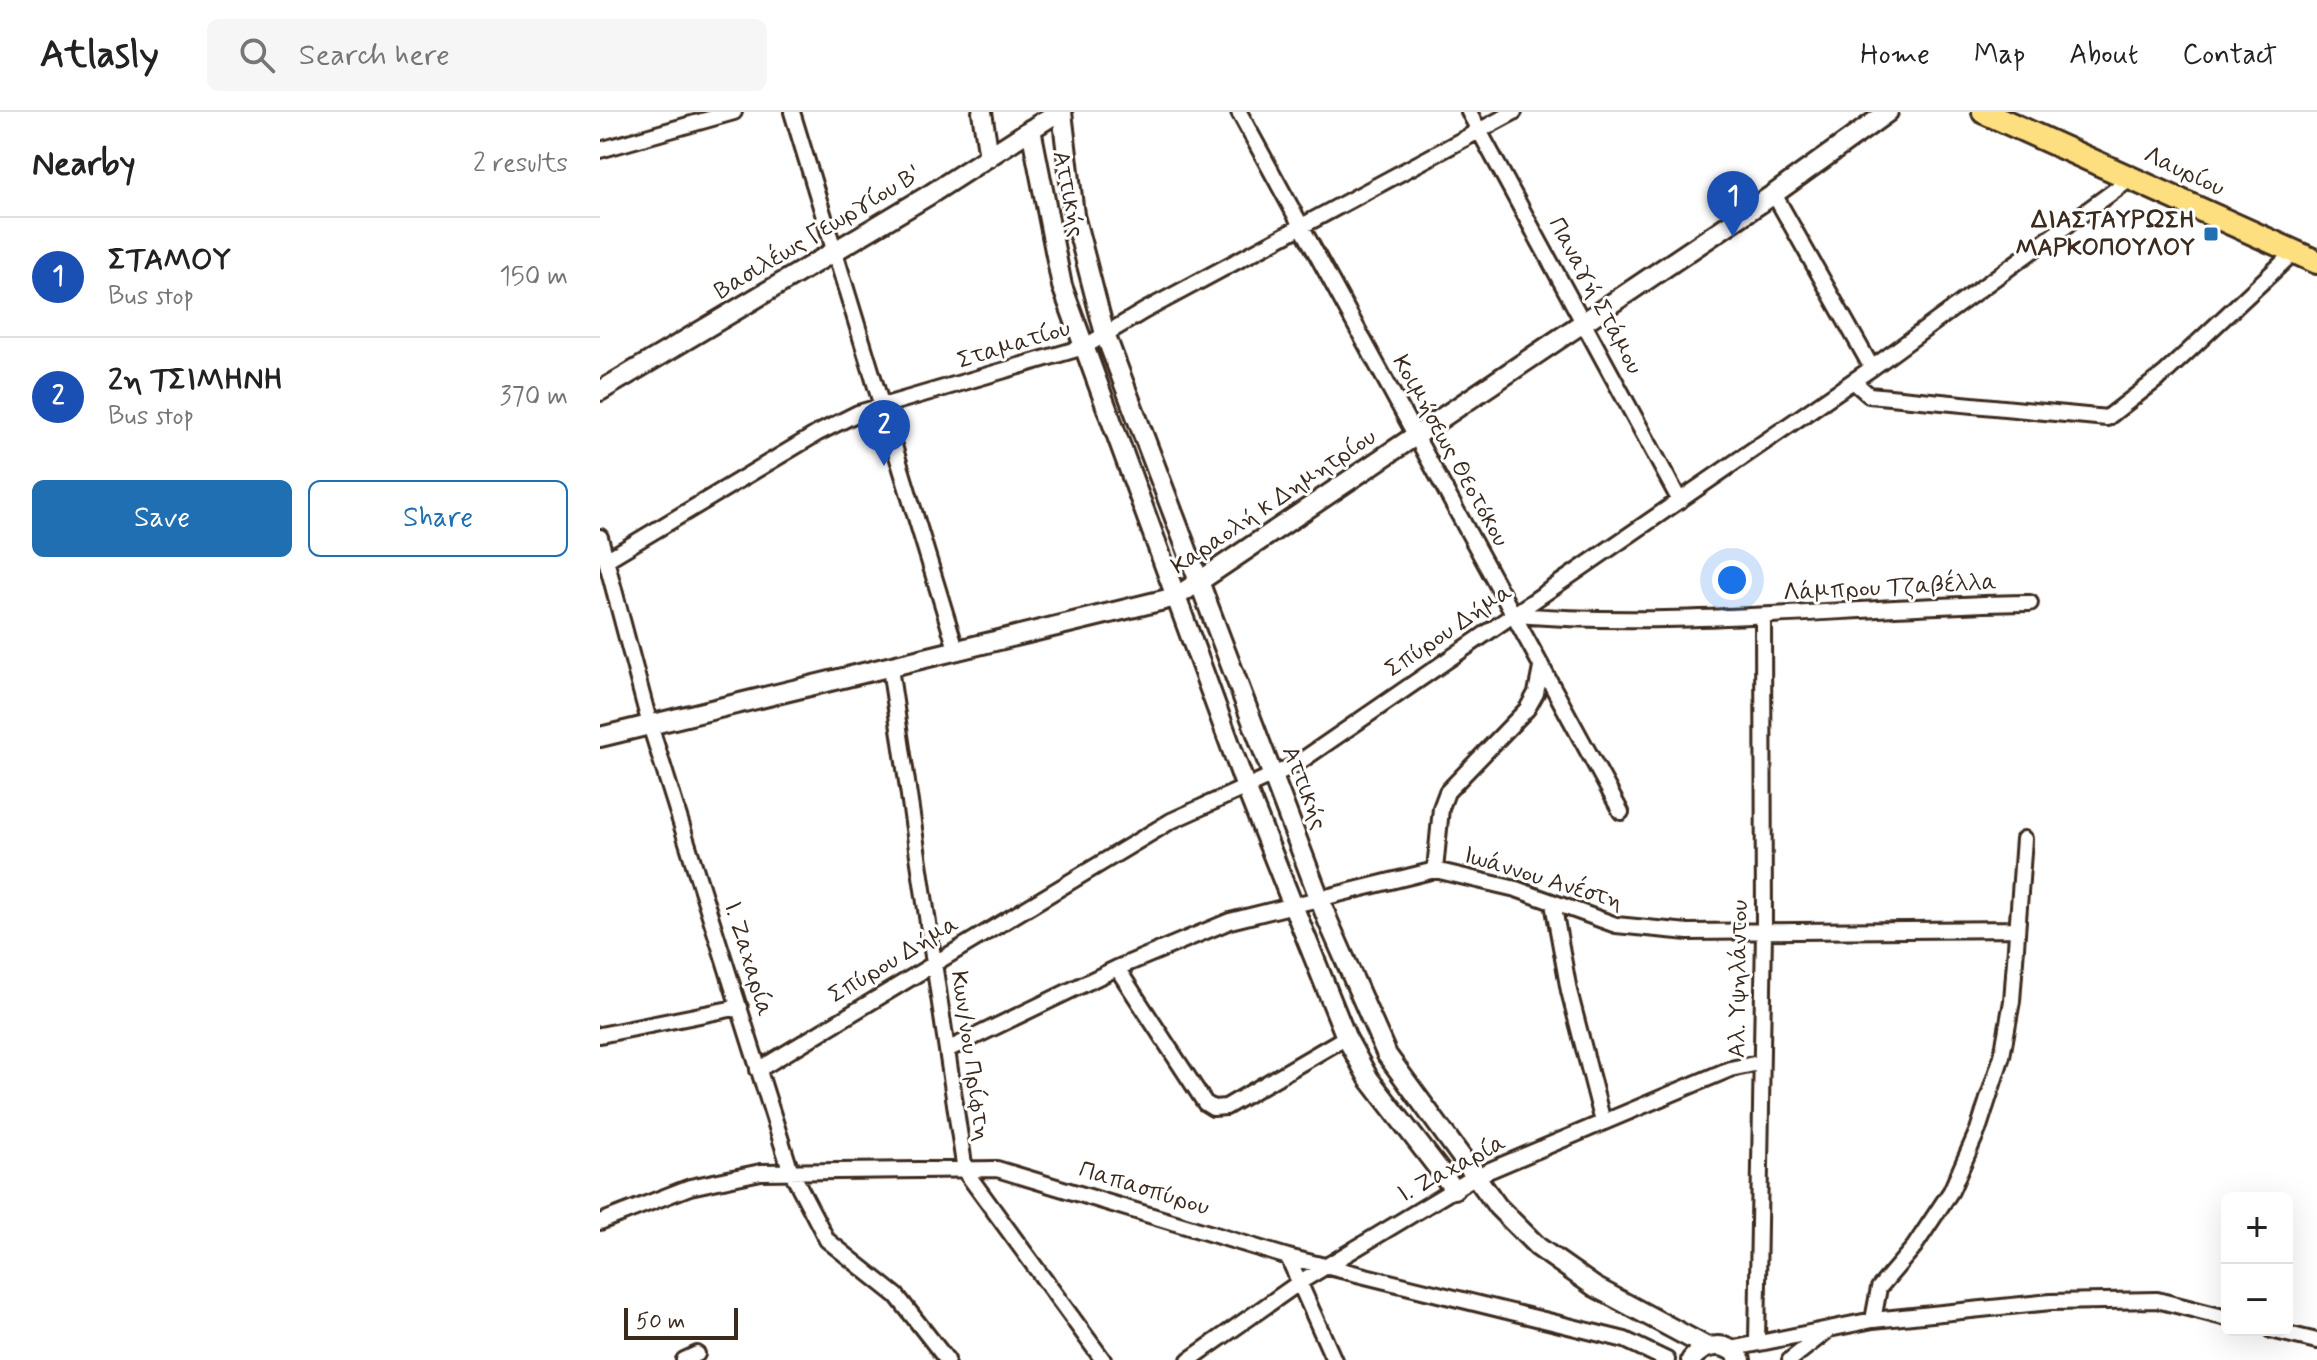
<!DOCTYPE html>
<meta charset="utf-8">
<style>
:root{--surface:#fff;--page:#f6f6f6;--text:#222;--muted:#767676;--line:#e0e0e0;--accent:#1f6fb2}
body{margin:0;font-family:Mynerve,sans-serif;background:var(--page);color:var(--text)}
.controls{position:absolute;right:24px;bottom:24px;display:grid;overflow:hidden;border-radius:12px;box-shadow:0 8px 32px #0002}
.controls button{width:72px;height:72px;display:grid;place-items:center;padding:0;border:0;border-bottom:2px solid var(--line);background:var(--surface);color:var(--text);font:40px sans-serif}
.scale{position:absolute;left:24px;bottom:20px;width:114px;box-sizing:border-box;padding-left:8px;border:4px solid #3b2a1e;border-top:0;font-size:22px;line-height:28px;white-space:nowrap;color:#3b2a1e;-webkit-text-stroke:6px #fff;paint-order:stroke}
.you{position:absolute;left:1132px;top:468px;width:28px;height:28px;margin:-20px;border:6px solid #fff;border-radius:50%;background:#1a73e8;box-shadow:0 0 0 12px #1a73e833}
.badge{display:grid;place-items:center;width:52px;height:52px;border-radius:50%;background:var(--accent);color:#fff;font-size:26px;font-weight:700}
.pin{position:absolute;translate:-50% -66px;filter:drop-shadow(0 2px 4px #0008)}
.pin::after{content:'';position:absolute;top:42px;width:28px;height:24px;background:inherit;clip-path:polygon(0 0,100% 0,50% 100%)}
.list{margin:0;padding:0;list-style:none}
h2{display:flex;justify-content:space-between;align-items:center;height:104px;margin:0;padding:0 32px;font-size:34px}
h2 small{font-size:26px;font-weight:400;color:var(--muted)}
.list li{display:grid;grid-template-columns:52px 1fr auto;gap:24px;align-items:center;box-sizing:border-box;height:120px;padding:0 32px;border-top:2px solid var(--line)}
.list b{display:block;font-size:30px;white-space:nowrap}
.list p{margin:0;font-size:26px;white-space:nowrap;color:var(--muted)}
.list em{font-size:26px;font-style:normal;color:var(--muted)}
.actions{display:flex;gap:16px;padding:24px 32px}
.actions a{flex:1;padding:18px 0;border:2px solid var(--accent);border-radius:12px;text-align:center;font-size:28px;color:var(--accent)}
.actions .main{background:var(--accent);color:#fff}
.icon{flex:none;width:44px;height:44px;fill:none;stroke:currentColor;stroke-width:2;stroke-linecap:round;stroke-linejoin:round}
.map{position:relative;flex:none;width:1717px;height:1248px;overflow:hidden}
header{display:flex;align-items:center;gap:48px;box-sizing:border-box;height:112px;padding:0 40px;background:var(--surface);border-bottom:2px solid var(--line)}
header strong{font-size:38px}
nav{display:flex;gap:44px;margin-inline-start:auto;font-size:28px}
.search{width:560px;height:72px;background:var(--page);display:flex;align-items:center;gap:20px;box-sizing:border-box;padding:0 28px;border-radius:12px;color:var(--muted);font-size:30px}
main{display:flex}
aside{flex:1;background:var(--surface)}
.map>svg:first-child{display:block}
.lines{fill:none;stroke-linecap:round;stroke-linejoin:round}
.minor-casing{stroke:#3b2a1e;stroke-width:20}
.tertiary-casing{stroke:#3b2a1e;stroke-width:24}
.primary-casing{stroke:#3b2a1e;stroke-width:28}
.minor{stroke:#fff;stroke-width:14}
.tertiary{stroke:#fff;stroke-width:18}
.primary{stroke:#fedf80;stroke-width:22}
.poi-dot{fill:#1f6fb2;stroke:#fff;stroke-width:3}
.labels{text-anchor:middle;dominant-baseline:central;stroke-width:6;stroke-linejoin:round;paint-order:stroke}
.street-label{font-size:24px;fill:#3b2a1e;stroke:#fff}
.poi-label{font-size:24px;font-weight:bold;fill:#3b2a1e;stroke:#fff;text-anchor:end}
</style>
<header>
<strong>Atlasly</strong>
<div class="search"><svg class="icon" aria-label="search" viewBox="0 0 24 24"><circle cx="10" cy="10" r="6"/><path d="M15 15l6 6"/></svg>Search here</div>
<nav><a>Home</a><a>Map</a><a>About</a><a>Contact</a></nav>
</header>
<main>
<aside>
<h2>Nearby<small>2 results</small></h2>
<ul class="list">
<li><span class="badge" style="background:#1a4fb4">1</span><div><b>ΣΤΑΜΟΥ</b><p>Bus stop</p></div><em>150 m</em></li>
<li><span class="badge" style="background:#1a4fb4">2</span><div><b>2η ΤΣΙΜΗΝΗ</b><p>Bus stop</p></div><em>370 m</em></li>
</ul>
<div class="actions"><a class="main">Save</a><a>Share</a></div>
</aside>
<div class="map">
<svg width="1717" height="1248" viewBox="0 0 1717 1248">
<rect width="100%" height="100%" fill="#fff"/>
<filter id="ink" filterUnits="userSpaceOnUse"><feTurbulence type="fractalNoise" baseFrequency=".0125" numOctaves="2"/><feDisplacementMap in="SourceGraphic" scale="16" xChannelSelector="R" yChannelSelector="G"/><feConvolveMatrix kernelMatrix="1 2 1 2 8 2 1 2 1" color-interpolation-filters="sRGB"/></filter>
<g filter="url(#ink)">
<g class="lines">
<g class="minor-casing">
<path id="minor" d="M192,0L357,540
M639,0L1021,700
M869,0L1080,389
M0,38L134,0
M1174,82L1272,256
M1253,269L1269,283L1507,306L1564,262L1694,140
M0,425L50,613L190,1057L227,1128L297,1184L347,1248
M6,448L218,321L258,301L484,235L544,199L914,0
M914,503C1087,517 1257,493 1430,491
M290,556L365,1059L503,1248
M835,758L841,696L847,680L927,597L936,581L941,556
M953,791L969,879L1003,1010
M517,856L605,991L613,996L626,995L746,925
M0,923L140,895
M347,938L517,856L630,809L835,758L916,777L1016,813L1088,820L1417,817
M158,958L571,709L695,653L1272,256L1533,65
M0,1110L90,1075L161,1060L397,1057L688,1145L1025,1228L1067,1248
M688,1145L734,1248
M1273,1208L1279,1176L1314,1135L1351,1079L1378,1018L1402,944L1412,889L1424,727
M1671,1218L1717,1229
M1157,1229L1164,819L1163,505
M1130,1237L1273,1208L1451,1190L1557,1188L1627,1206
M84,1248L97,1242
M589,1248L700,1170L876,1064L1130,957L1159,951
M1190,1248L1228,1218"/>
</g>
<g class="tertiary-casing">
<path id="tertiary" d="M382,0L389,45
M462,0L474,103L505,222L728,809L787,943L898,1095L938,1135L995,1175L1107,1235
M431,17L462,174L645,673L692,791L746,925L769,967L854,1077
M0,279L329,83L458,0
M0,625L576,485L1174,82L1288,0
M1091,1248C1105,1230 1128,1229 1141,1248"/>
</g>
<g class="primary-casing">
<path id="primary" d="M1384,0L1717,150"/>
</g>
<use href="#minor" class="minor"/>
<use href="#tertiary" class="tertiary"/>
<use href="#primary" class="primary"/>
</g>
</g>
<rect class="poi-dot" x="1603" y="114" width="16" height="16" rx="4"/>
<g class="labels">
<g class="street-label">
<text transform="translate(1584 60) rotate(25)">Λαυρίου</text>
<text transform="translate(468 82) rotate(79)">Αττικής</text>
<text transform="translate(218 121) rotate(-31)">Βασιλέως Γεωργίου Β'</text>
<text transform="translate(995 184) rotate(62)">Παναγή Στάμου</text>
<text transform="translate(414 233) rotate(-17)">Σταματίου</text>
<text transform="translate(850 339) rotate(61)">Κοιμήσεως Θεοτόκου</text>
<text transform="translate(674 390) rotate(-34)">Καραολή κ Δημητρίου</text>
<text transform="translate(1290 476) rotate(-3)">Λάμπρου Τζαβέλλα</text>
<text transform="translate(849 519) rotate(-34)">Σπύρου Δήμα</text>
<text transform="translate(704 676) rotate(69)">Αττικής</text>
<text transform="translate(943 767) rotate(17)">Ιωάννου Ανέστη</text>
<text transform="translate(148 847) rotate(73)">Ι. Ζαχαρία</text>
<text transform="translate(294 848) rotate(-31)">Σπύρου Δήμα</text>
<text transform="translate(1139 867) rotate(-89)">Αλ. Υψηλάντου</text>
<text transform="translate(370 944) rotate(82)">Κων/νου Πρίφτη</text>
<text transform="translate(852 1057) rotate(-28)">Ι. Ζαχαρία</text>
<text transform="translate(544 1077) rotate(17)">Παπασπύρου</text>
</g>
<g class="poi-label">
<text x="1595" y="108">ΔΙΑΣΤΑΥΡΩΣΗ<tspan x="1595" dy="28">ΜΑΡΚΟΠΟΥΛΟΥ</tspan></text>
</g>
</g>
</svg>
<div class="controls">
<button>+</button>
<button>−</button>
</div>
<div class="scale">50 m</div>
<div class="you"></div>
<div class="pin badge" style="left:1133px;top:125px;background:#1a4fb4">1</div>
<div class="pin badge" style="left:284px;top:354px;background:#1a4fb4">2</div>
</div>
</main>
